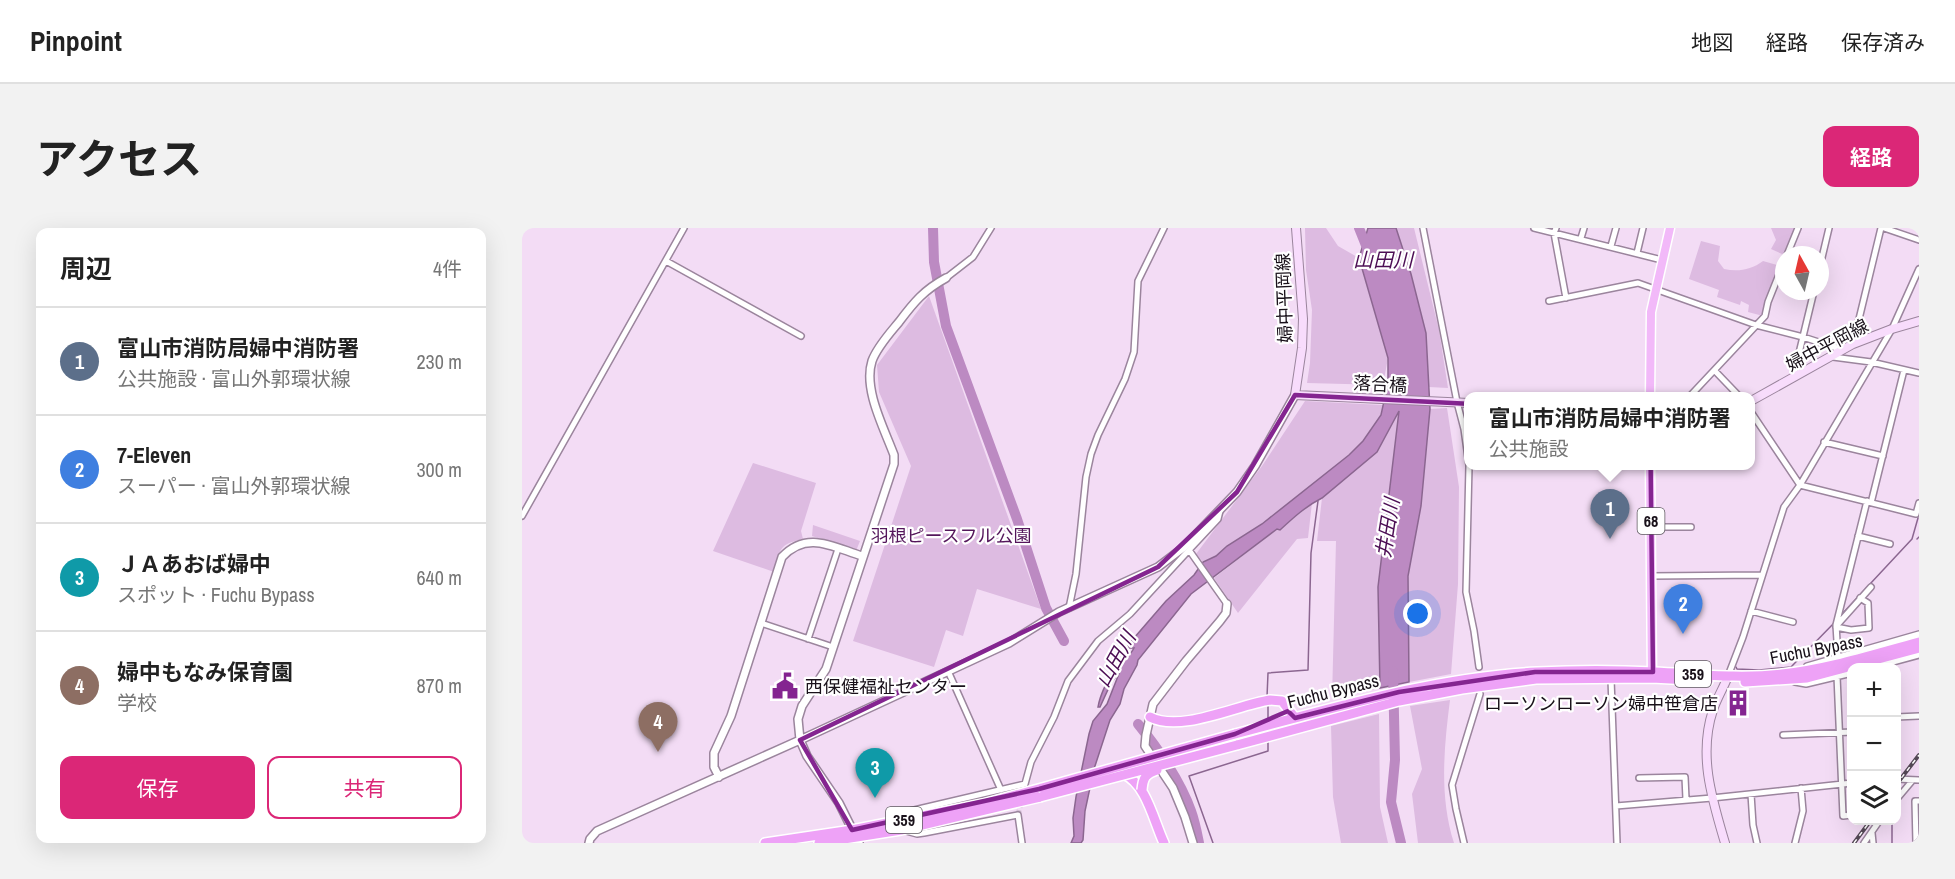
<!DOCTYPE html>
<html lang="ja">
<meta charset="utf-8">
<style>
:root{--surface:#fff;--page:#f2f2f2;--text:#222;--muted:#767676;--line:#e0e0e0;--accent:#db2777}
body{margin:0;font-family:"Archivo Narrow","Noto Sans JP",sans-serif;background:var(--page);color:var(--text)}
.controls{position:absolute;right:18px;bottom:18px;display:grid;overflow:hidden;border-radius:12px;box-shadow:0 6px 24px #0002}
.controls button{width:54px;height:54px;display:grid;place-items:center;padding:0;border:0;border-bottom:2px solid var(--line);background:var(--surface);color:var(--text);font:30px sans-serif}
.compass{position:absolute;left:1253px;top:18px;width:54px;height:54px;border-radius:50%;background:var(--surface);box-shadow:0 6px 24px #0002;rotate:352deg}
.you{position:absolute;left:896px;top:386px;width:21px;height:21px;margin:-15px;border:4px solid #fff;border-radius:50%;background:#1a73e8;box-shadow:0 0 0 9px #1a73e833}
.badge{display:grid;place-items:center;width:39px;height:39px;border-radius:50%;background:var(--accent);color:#fff;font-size:20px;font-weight:700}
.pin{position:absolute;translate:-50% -50px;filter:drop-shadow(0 2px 3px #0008)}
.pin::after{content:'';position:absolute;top:32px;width:21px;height:18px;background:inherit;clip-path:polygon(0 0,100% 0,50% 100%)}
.popup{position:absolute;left:942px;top:164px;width:291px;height:78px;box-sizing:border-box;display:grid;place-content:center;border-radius:12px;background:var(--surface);filter:drop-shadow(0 2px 4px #0005);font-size:20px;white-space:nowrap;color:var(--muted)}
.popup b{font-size:22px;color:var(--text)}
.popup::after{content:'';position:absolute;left:50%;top:100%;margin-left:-12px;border:12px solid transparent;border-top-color:var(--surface)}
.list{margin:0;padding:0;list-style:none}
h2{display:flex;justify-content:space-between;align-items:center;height:78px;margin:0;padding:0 24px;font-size:26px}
h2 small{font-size:20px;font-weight:400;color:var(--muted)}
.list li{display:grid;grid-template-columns:39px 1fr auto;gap:18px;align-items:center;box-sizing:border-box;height:108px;padding:0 24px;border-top:2px solid var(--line)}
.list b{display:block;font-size:22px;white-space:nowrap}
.list p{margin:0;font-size:20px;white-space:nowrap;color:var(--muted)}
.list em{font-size:20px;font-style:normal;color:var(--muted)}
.actions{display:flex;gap:12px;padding:18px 24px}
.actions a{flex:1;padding:14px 0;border:2px solid var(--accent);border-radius:12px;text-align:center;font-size:21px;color:var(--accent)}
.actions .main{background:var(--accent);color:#fff}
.icon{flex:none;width:33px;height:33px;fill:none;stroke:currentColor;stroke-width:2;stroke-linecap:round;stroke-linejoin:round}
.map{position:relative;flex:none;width:1397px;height:615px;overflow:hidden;border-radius:12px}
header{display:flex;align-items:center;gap:36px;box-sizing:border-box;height:84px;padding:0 30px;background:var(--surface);border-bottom:2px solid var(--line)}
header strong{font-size:28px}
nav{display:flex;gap:33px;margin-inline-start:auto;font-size:21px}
.intro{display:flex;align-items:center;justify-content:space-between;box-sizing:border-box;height:144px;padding:0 36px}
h1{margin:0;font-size:42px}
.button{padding:15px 27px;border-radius:12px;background:var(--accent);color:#fff;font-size:21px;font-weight:700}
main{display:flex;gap:36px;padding:0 36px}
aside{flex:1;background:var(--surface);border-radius:12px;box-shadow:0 6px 24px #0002}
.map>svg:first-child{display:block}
.green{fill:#ddbbe1}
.water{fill:#bc8ac2;stroke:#8b6690;stroke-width:1.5}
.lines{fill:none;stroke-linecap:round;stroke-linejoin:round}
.stream{stroke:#8b6690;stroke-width:1.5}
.river{stroke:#bc8ac2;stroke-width:10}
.minor-tunnel{stroke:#d2bed4;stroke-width:5;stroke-dasharray:5 2.5;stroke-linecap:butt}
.minor-casing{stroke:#9b859d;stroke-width:8}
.tertiary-casing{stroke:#9b859d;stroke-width:10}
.secondary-casing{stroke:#9b859d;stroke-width:10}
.primary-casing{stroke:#fff;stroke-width:11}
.trunk-casing{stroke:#fff;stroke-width:12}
.minor{stroke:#fff;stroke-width:5}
.tertiary{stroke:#fff;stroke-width:7}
.secondary{stroke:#f8dcfc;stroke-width:8}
.primary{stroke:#f2b9f9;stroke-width:8}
.trunk{stroke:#eea2f7;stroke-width:9}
.rail-casing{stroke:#554957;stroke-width:4}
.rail{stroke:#fff;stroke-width:1.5;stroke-dasharray:4.5;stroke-linecap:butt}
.trunk-bridge-casing{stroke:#fff;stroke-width:12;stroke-linecap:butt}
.trunk-bridge{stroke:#eea2f7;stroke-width:9}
.marked{fill:none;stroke:#842590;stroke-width:4.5;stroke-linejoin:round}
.labels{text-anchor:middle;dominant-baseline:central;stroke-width:4.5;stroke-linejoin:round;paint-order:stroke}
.shield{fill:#fff;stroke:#5e585f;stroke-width:1.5}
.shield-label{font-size:16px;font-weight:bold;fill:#19111a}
.street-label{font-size:18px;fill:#19111a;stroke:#fff}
.park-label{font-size:18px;fill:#54165b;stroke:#fff}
.poi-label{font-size:18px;fill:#19111a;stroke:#fff;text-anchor:start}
.water-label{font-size:20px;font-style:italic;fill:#4c0d54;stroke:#fff}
</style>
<header>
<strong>Pinpoint</strong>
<nav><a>地図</a><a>経路</a><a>保存済み</a></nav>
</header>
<div class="intro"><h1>アクセス</h1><a class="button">経路</a></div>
<main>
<aside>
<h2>周辺<small>4件</small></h2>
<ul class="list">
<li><span class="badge" style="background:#5c6f8a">1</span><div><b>富山市消防局婦中消防署</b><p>公共施設 · 富山外郭環状線</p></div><em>230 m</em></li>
<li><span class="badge" style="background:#3f7fe0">2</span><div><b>7-Eleven</b><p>スーパー · 富山外郭環状線</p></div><em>300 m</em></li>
<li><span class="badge" style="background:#0f9aa8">3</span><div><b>ＪＡあおば婦中</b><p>スポット · Fuchu Bypass</p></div><em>640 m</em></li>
<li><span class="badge" style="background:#8d6e63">4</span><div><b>婦中もなみ保育園</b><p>学校</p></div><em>870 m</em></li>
</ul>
<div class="actions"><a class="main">保存</a><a>共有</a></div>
</aside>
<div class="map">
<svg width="1397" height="615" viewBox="0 0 1397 615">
<rect width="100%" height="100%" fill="#f3dcf5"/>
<path class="green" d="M783,0H804L816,18L837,30L866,130L861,157L785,155L788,135L790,82L784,42Z
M874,0H892L917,102L926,160L907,159L904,105L889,46Z
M1249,0H1274L1266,27H1262V37L1241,88L1226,84L1227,77L1219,73L1218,77L1195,69L1197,62L1167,51L1179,13L1198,18L1196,33L1202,41C1216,44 1229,42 1241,33L1255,37L1260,26L1249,21L1254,12Z
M407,68L519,381L455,361L441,408L424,402L412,439L331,413L389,238L357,164L355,137Z
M783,173L861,177L859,187L841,213L827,227L740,296L705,318L694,328L681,334L674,326L740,238Z
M925,180L937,259L936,356L929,446L887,454L886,348L899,278L908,181Z
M878,181L856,359L858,460L810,471L814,313H795L800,270L855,224Z
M231,235L294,255L279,303L281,311C257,316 258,321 252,344L191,323Z
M790,275L786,310L775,311L716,385L692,350L755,301L758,302Z
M291,297L338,313L334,323L290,308Z
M928,472C922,519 917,568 932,615H896L890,566L900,541L888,478Z
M857,486L858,579L866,615H819L811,569L809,498Z"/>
<path class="water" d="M846,0H874L889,46L904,105L908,181L899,278L886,348L887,454L858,460L856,359L877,183L855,224L800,270C784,278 771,290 758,302L755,301L669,366L616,432L615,437L602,461L598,476L588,492L572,541L563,583L561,612L559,615H549L552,608L551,590L554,569L567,506L571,493L585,476L598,443L589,455L578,479H576C578,467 587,447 596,438C602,432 608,428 612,420H607L606,417L644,373L672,347L681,334L694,328L705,318L740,296L827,227L841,213L859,187L866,155V130L837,30Z"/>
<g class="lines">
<path class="stream" d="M1395,311L1397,309
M1320,386L1390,311L1396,290
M1214,439L1215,441L1237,442L1269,439L1313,394
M745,469L746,445L786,442L789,325L796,273
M746,477V493
M1370,592V615
M691,615L667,548L746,523V513"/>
<path class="river" d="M411,0L412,34L424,98L495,291L524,380L542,413
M837,0L847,25
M871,443L873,532L869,574L879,615
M616,496C636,520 659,554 669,583C673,594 675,605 677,615"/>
<path class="minor-tunnel" d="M496,587L500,571"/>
<g class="minor-casing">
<path id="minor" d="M901,0L935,174L942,201L947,237
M1012,0L1140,32
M1034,0L1032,5L1044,70
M1362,0L1397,12
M1059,10L1062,0
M1089,18L1094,0
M1115,25L1121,0
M1265,27L1276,0
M144,33L279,108
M1298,38L1307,0
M424,50L451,29L469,0
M1027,73L1116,55L1234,97L1281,109L1321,122
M1331,116L1359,0
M1311,129L1349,134L1397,145
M1193,143L1217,168
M1271,150L1292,63
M1168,168L1243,88L1246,74L1262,34
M1229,184L1278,257L1394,286L1397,275
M1302,214L1361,228
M947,238L944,364L952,403L957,439
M1349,275L1382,142
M698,283L696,291L667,322L705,376
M0,288L162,0
M1129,299H1169
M1336,308L1368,316
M1129,348L1240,347
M547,380L554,346L564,249L569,226L576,207L603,151L612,124L616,53L642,0
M1229,383L1271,394
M239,395L311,419
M1316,396L1349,359
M1314,399L1329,402L1347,400L1346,375L1338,370
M286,411L316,321
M1316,429L1314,397L1345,273
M1285,438L1397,406
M1349,440L1397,427
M426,443L479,562
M1206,448L1221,409L1262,279L1278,257L1370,101L1397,41
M1315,448L1321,588L1330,587
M1089,451L1095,615
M1273,454L1284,456L1330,445
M1374,489L1397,488
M1261,507L1330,504
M1117,550L1163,549L1164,571
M1374,551L1397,552
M1229,566L1231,597L1235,615
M1374,572L1390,553
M1094,578L1190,570L1330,555
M379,592L381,586L388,583L503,556L509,534L532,489L546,453L576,413L608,386L667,322
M384,603L395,606L402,605L496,587L500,615
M1350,605L1351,615
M942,615L934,581L930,557L958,466
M1273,615L1281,583L1279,560
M1342,615L1358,592
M1394,615L1393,573H1397"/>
</g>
<g class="tertiary-casing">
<path id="tertiary" d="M197,549L192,539V525L209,488L260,329C285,302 311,319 340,328
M67,615L68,611L75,603L278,512L487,415L537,384L636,339L661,320L715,264L733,238L773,167
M337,615L317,575L285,528L278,512L276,491L280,478L304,441L372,236V227C362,200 341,161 350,133C355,119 368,105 377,94C392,74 402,62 424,50
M671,615L663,589L651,560L623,518L624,507L631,476L664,433L698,393L704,385L705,376"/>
</g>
<g class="secondary-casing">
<path id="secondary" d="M774,0L781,91L780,120L773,167L947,175
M1229,173L1331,116L1370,101L1397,93
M1203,615C1190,571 1176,527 1191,482C1195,470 1202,459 1206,448"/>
</g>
<g class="primary-casing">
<path id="primary" d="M1128,168L1129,84L1148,0
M1128,238L1130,450"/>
</g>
<g class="trunk-casing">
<path id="trunk" d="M1223,454L1285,450L1397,420
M628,489C659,505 715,477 748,472L760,473L773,490
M713,506C812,480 913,449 1015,444C1054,442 1094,442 1133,444C1175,446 1218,451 1260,446C1307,441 1352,426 1397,414
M715,517L877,473L940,461L1014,451L1130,450L1186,453
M601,546C624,554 632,594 642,615
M243,615L330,602L461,576L520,560
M297,615L379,602L518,569"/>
</g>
<use href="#minor" class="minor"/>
<use href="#tertiary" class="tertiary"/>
<use href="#secondary" class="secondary"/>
<use href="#primary" class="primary"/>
<use href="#trunk" class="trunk"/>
<g class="rail-casing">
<path id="rail" d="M1374,557L1397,527
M1332,615L1349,592"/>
</g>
<use href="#rail" class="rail"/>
<g class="trunk-bridge-casing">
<path id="trunk-bridge" d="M520,560L713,506
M620,562C621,550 623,546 635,542
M518,569L715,517"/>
</g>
<use href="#trunk-bridge" class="trunk-bridge"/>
</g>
<path class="marked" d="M773,167L1128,185L1131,444H1013L877,464L773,490L766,483L713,506L517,561L330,602L278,512L636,339L715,264Z"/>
<defs>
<g id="civic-bare" transform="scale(2.07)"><path d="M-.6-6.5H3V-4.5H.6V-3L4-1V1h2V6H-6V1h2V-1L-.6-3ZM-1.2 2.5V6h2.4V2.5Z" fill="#842590" stroke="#fff" stroke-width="2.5" paint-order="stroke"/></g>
<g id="building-bare" transform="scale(2.07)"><path d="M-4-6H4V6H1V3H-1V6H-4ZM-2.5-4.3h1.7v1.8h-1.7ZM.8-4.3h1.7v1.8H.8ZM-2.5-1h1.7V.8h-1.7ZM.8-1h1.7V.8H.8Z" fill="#842590" stroke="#fff" stroke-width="2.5" paint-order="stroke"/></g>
</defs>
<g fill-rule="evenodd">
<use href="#civic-bare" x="263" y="458"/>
<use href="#building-bare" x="1216" y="475"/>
</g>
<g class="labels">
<g class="shield">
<rect x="1115.5" y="280" width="27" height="26" rx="4.5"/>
<rect x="1153" y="433" width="36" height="26" rx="4.5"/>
<rect x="364" y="579" width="36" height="26" rx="4.5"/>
</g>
<g class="shield-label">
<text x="1129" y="293">68</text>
<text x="1171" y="446">359</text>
<text x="382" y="592">359</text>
</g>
<g class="street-label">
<text transform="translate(762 70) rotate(-92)">婦中平岡線</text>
<text transform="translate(1305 117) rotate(-28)">婦中平岡線</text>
<text transform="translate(858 156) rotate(3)">落合橋</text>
<text transform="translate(1294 421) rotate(-11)">Fuchu Bypass</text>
<text transform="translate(811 463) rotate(-14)">Fuchu Bypass</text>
</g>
<g class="park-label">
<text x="429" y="307">羽根ピースフル公園</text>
</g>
<g class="poi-label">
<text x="283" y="458">西保健福祉センター</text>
<text x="1196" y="475" text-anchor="end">ローソンローソン婦中笹倉店</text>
</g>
<g class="water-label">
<text x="861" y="31">山田川</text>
<text transform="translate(865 300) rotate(-81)">井田川</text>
<text transform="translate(593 431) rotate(-61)">山田川</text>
</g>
</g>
</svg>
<div class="controls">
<button>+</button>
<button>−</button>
<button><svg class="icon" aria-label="layers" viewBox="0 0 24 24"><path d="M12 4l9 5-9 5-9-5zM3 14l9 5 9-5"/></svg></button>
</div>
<svg class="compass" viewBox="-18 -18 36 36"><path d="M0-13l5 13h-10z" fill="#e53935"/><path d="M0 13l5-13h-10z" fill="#767676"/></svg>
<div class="you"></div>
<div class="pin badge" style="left:1088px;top:311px;background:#5c6f8a">1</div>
<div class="popup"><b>富山市消防局婦中消防署</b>公共施設</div>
<div class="pin badge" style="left:1161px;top:406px;background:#3f7fe0">2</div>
<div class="pin badge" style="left:353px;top:570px;background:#0f9aa8">3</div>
<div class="pin badge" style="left:136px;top:524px;background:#8d6e63">4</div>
</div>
</main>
